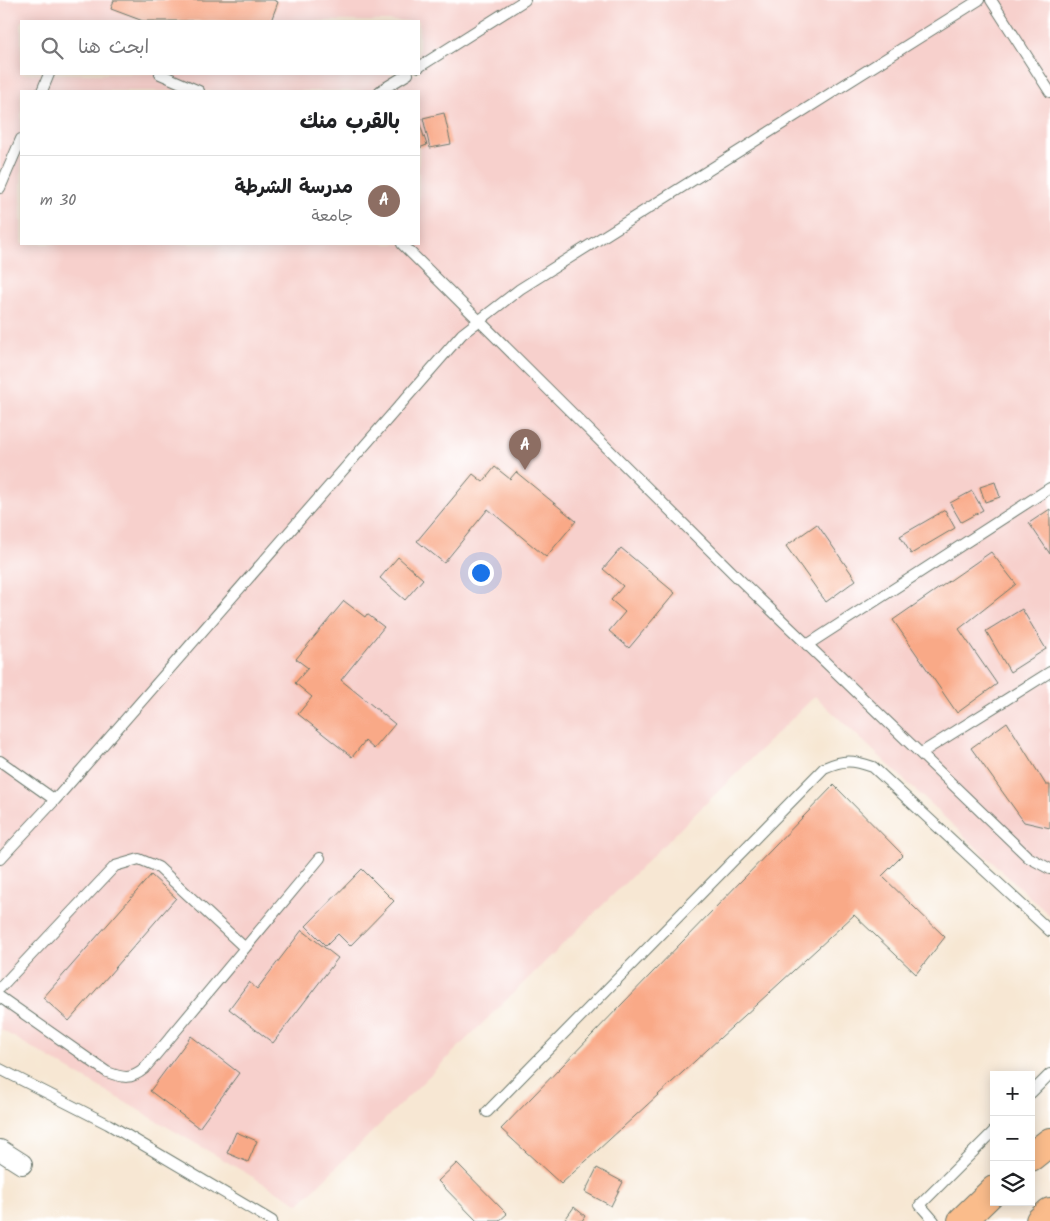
<!DOCTYPE html>
<html lang="ar">
<meta charset="utf-8">
<style>
:root{--surface:#fff;--page:#f2f2f2;--text:#202124;--muted:#757577;--line:#e0e0e0;--accent:#b45309}
body{margin:0;font-family:Kalam,"Playpen Sans Arabic",sans-serif;background:var(--page);color:var(--text);direction:rtl}
.controls{position:absolute;right:15px;bottom:15px;display:grid;overflow:hidden;border-radius:0px;box-shadow:0 2px 12px #0003}
.controls button{width:45px;height:45px;display:grid;place-items:center;padding:0;border:0;border-bottom:1px solid var(--line);background:var(--surface);color:var(--text);font:25px sans-serif}
.you{position:absolute;left:480px;top:572px;width:18px;height:18px;margin:-12px;border:4px solid #fff;border-radius:50%;background:#1a73e8;box-shadow:0 0 0 8px #1a73e833}
.badge{display:grid;place-items:center;width:32px;height:32px;border-radius:50%;background:var(--accent);color:#fff;font-size:16px;font-weight:700}
.pin{position:absolute;translate:-50% -41px;filter:drop-shadow(0 1px 2px #0008)}
.pin::after{content:'';position:absolute;top:26px;width:18px;height:15px;background:inherit;clip-path:polygon(0 0,100% 0,50% 100%)}
.list{margin:0;padding:0;list-style:none}
h2{display:flex;justify-content:space-between;align-items:center;height:65px;margin:0;padding:0 20px;font-size:21px}
h2 small{font-size:16px;font-weight:400;color:var(--muted)}
.list li{display:grid;grid-template-columns:32px 1fr auto;gap:15px;align-items:center;box-sizing:border-box;height:90px;padding:0 20px;border-top:1px solid var(--line)}
.list b{display:block;font-size:19px;white-space:nowrap}
.list p{margin:0;font-size:16px;white-space:nowrap;color:var(--muted)}
.list em{font-size:16px;font-style:normal;color:var(--muted)}
.icon{flex:none;width:28px;height:28px;fill:none;stroke:currentColor;stroke-width:2;stroke-linecap:round;stroke-linejoin:round}
.map{position:relative;flex:none;width:1050px;height:1221px;overflow:hidden;direction:ltr}
.search{position:absolute;background:var(--surface);box-shadow:0 2px 12px #0003;left:20px;top:20px;width:400px;height:55px;display:flex;align-items:center;gap:12px;box-sizing:border-box;padding:0 18px;border-radius:0px;color:var(--muted);font-size:19px}
.panel{position:absolute;background:var(--surface);box-shadow:0 2px 12px #0003;left:20px;top:90px;width:400px;height:155px;border-radius:0px;direction:rtl}
.map>svg:first-child{display:block}
.built{fill:#f7d0cc;fill-rule:evenodd}
.building{fill:#f9a987}
.lines{fill:none;stroke-linecap:round;stroke-linejoin:round}
.lane-casing{stroke:#6b786c;stroke-width:12}
.street-casing{stroke:#6b786c;stroke-width:22}
.highway-casing{stroke:#6b786c;stroke-width:30}
.lane{stroke:#fff;stroke-width:10}
.street{stroke:#fff;stroke-width:20}
.highway{stroke:#fabc8b;stroke-width:28}
</style>
<div class="map">
<svg width="1050" height="1221" viewBox="0 0 1050 1221">
<rect width="100%" height="100%" fill="#fff"/>
<filter id="ink" filterUnits="userSpaceOnUse"><feTurbulence type="fractalNoise" baseFrequency=".02" numOctaves="2"/><feDisplacementMap in="SourceGraphic" scale="10" xChannelSelector="R" yChannelSelector="G"/><feConvolveMatrix kernelMatrix="1 2 1 2 8 2 1 2 1" color-interpolation-filters="sRGB"/></filter>
<filter id="wash" filterUnits="userSpaceOnUse"><feTurbulence type="fractalNoise" baseFrequency=".0096" numOctaves="4" result="noise"/><feDisplacementMap in="SourceGraphic" scale="20" xChannelSelector="R" yChannelSelector="G"/><feGaussianBlur stdDeviation="1.12" result="paint"/><feColorMatrix in="noise" values="0 0 0 0 0 0 0 0 0 0 0 0 0 0 0 0 0 1.4 0 .05"/><feComposite in="paint" operator="in"/></filter>
<g filter="url(#wash)">
<rect width="100%" height="100%" fill="#f7e7d3"/>
<path class="built" d="M0,0H1050V916L815,696L299,1204L0,1029ZM21,21H419V74H21ZM21,91H419V244H21Z"/>
<g id="blocks">
<path class="building" d="M114,0H273L278,2L271,21H143L111,9Z
M444,113L451,144L430,148L423,118Z
M419,122L427,145L419,148Z
M495,467L510,479L516,472L576,521L546,557L488,509L444,563L417,541L473,474L483,482Z
M995,482L1000,497L985,502L980,487Z
M972,491L983,510L961,522L950,503Z
M1050,509V554L1029,523Z
M945,510L955,528L911,554L900,536Z
M817,524L856,580L826,602L786,546Z
M621,548L675,593L629,648L609,631L625,612L611,600L623,586L603,569Z
M991,552L1016,584L959,629L997,684L957,713L893,620Z
M398,557L423,579L405,600L380,578Z
M344,601L365,617L367,614L384,627L341,680L395,724L374,749L365,741L352,757L298,714L312,697L295,683L308,668L296,659Z
M1022,609L1046,649L1010,672L986,631Z
M1007,722L1046,785H1050V828L1024,822L971,748Z
M834,785L903,855L882,876L945,937L916,974L854,915L561,1184L501,1129Z
M362,869L394,901L350,946L338,934L326,946L306,926Z
M151,875L176,898L69,1021L43,998Z
M302,930L338,958L273,1043L229,1009L249,982L257,989Z
M191,1036L239,1073L199,1128L150,1091Z
M236,1132L257,1141L248,1162L227,1153Z
M457,1163L507,1214L499,1221H477L438,1181Z
M597,1168L623,1182L611,1206L585,1192Z
M574,1207L585,1216L582,1221H564Z"/>
</g>
</g>
<g filter="url(#ink)">
<use href="#blocks" fill-opacity="0" stroke="#6b786c" stroke-width="1"/>
<g class="lines">
<g class="lane-casing">
<path id="lane" d="M991,0L1050,92
M419,67L525,0
M160,74L199,91
M42,91L49,74
M380,91L408,74
M0,188L21,139
M402,244L738,578L1028,857L1050,869
M807,645L1050,488
M921,753L1050,672
M0,761L55,800
M0,859L55,800L462,334L520,289L979,0
M0,988L115,866L139,859L158,867L245,948
M0,997L107,1072C123,1078 131,1080 144,1069L320,858
M0,1069L108,1124L272,1221
M1031,1093L1050,1074
M487,1112L824,768C844,759 853,760 873,767L1050,931
M934,1221L920,1205L994,1131"/>
</g>
<g class="street-casing">
<path id="street" d="M0,1150L22,1164"/>
</g>
<g class="highway-casing">
<path id="highway" d="M1031,1157L1050,1142
M962,1221L994,1190
M1040,1221L1050,1212"/>
</g>
<use href="#lane" class="lane"/>
<use href="#street" class="street"/>
<use href="#highway" class="highway"/>
</g>
</g>
</svg>
<div class="controls">
<button>+</button>
<button>−</button>
<button><svg class="icon" aria-label="layers" viewBox="0 0 24 24"><path d="M12 4l9 5-9 5-9-5zM3 14l9 5 9-5"/></svg></button>
</div>
<div class="you"></div>
<div class="pin badge" style="left:525px;top:470px;background:#8d6e63">A</div>
<div class="search"><svg class="icon" aria-label="search" viewBox="0 0 24 24"><circle cx="10" cy="10" r="6"/><path d="M15 15l6 6"/></svg>ابحث هنا</div>
<section class="panel">
<h2>بالقرب منك<small></small></h2>
<ul class="list">
<li><span class="badge" style="background:#8d6e63">A</span><div><b>مدرسة الشرطة</b><p>جامعة</p></div><em>30 m</em></li>
</ul>
</section>
</div>
